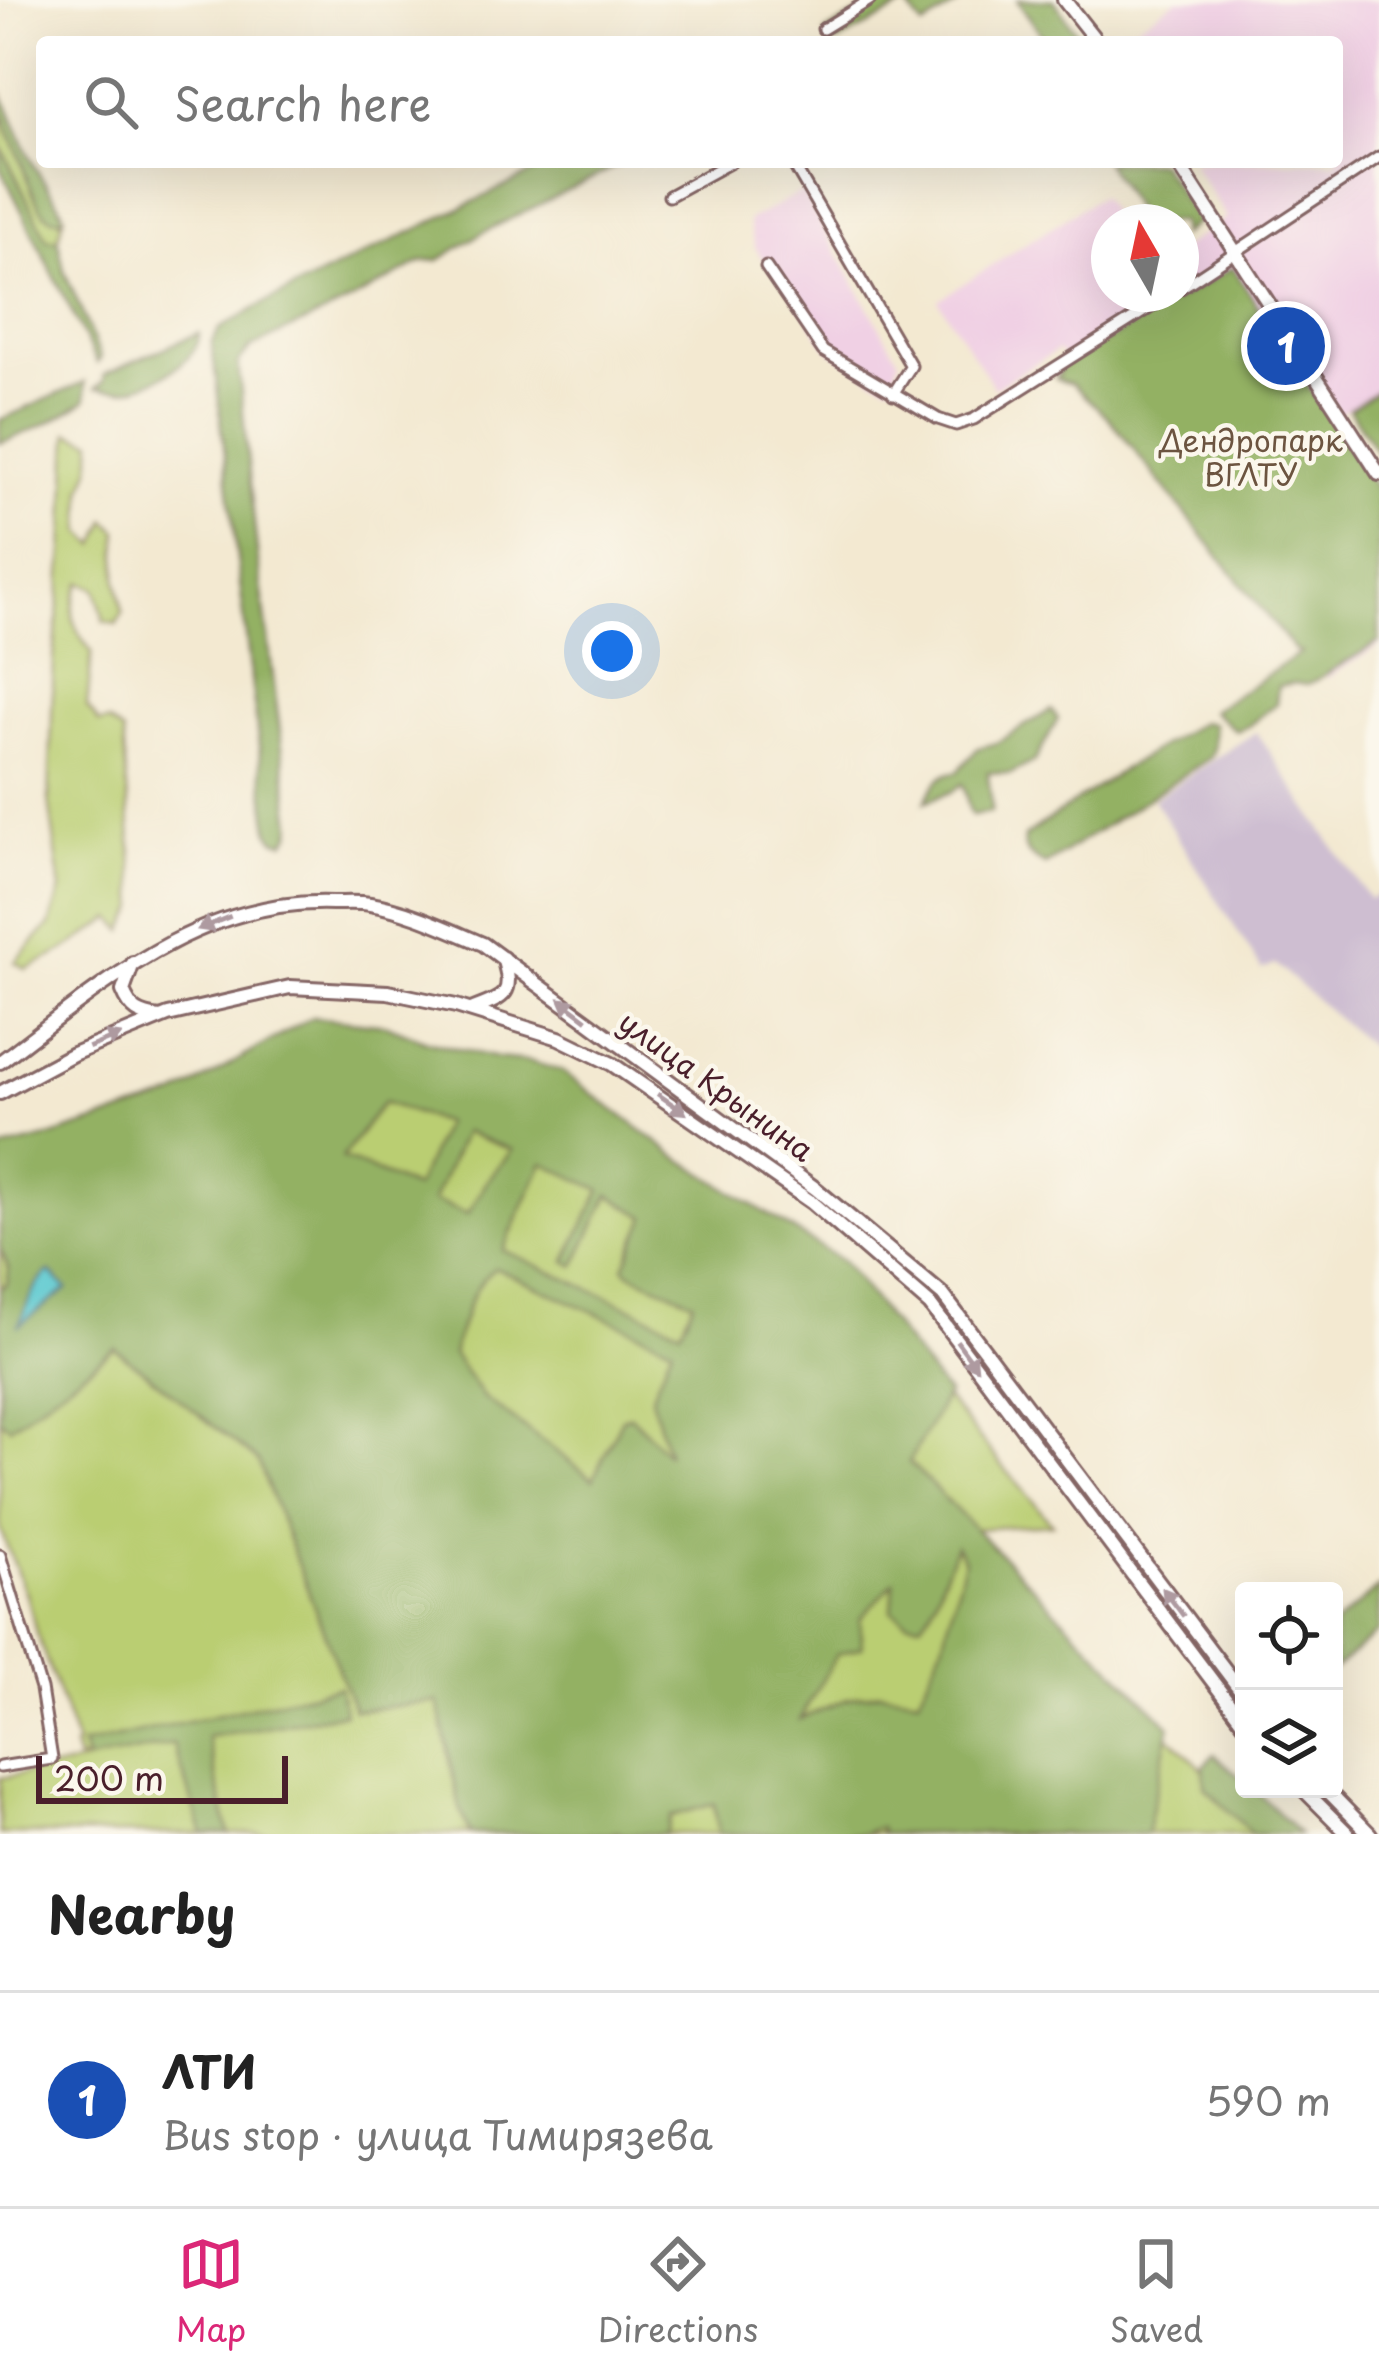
<!DOCTYPE html>
<meta charset="utf-8">
<style>
:root{--surface:#fff;--page:#f2f2f2;--text:#222;--muted:#767676;--line:#e0e0e0;--accent:#db2777}
body{margin:0;font-family:"Playpen Sans",sans-serif;background:var(--page);color:var(--text)}
.controls{position:absolute;right:36px;bottom:36px;display:grid;overflow:hidden;border-radius:12px;box-shadow:0 12px 48px #0002}
.controls button{width:108px;height:108px;display:grid;place-items:center;padding:0;border:0;border-bottom:3px solid var(--line);background:var(--surface);color:var(--text);font:60px sans-serif}
.compass{position:absolute;left:1091px;top:204px;width:108px;height:108px;border-radius:50%;background:var(--surface);box-shadow:0 12px 48px #0002;rotate:351deg}
.scale{position:absolute;left:36px;bottom:30px;width:252px;box-sizing:border-box;padding-left:12px;border:6px solid #4a1f2b;border-top:0;font-size:33px;line-height:42px;white-space:nowrap;color:#4a1f2b;-webkit-text-stroke:9px #fbf7ec;paint-order:stroke}
.you{position:absolute;left:612px;top:651px;width:42px;height:42px;margin:-30px;border:9px solid #fff;border-radius:50%;background:#1a73e8;box-shadow:0 0 0 18px #1a73e833}
.badge{display:grid;place-items:center;width:78px;height:78px;border-radius:50%;background:var(--accent);color:#fff;font-size:39px;font-weight:700}
.pin{position:absolute;translate:-50% -50%;border:6px solid #fff;box-shadow:0 3px 12px #0006}
.list{margin:0;padding:0;list-style:none}
h2{display:flex;justify-content:space-between;align-items:center;height:156px;margin:0;padding:0 48px;font-size:51px}
h2 small{font-size:39px;font-weight:400;color:var(--muted)}
.list li{display:grid;grid-template-columns:78px 1fr auto;gap:36px;align-items:center;box-sizing:border-box;height:216px;padding:0 48px;border-top:3px solid var(--line)}
.list b{display:block;font-size:45px;white-space:nowrap}
.list p{margin:0;font-size:39px;white-space:nowrap;color:var(--muted)}
.list em{font-size:39px;font-style:normal;color:var(--muted)}
.icon{flex:none;width:66px;height:66px;fill:none;stroke:currentColor;stroke-width:2;stroke-linecap:round;stroke-linejoin:round}
.map{position:relative;flex:none;width:1379px;height:1834px;overflow:hidden}
.search{position:absolute;background:var(--surface);box-shadow:0 12px 48px #0002;left:36px;right:36px;top:36px;height:132px;display:flex;align-items:center;gap:30px;box-sizing:border-box;padding:0 42px;border-radius:12px;color:var(--muted);font-size:45px}
.sheet{height:372px;background:var(--surface)}
nav{display:flex;justify-content:space-around;align-items:center;box-sizing:border-box;height:168px;border-top:3px solid var(--line);background:var(--surface);font-size:33px;color:var(--muted)}
nav a{display:grid;justify-items:center;gap:6px}
nav .on{color:var(--accent)}
.map>svg:first-child{display:block}
.built{fill:#f0d0e4}
.industrial{fill:#cebed1}
.green{fill:#bace72;stroke:#82764e;stroke-width:3}
.forest{fill:#93b164;stroke:#6e6848;stroke-width:3;fill-rule:evenodd}
.water{fill:#5cc9d0;stroke:#53747e;stroke-width:3}
.lines{fill:none;stroke-linecap:round;stroke-linejoin:round}
.minor-casing{stroke:#856665;stroke-width:15}
.major-casing{stroke:#856665;stroke-width:18}
.minor{stroke:#fff;stroke-width:9}
.major{stroke:#fff;stroke-width:12}
.oneway{fill:#ae9aa0}
.labels{text-anchor:middle;dominant-baseline:central;stroke-width:9;stroke-linejoin:round;paint-order:stroke}
.park-label{font-size:30px;fill:#6c5440;stroke:#fbf7ec}
.street-label{font-size:30px;fill:#4a1f2b;stroke:#fbf7ec}
</style>
<div class="map">
<svg width="1379" height="1834" viewBox="0 0 1379 1834">
<rect width="100%" height="100%" fill="#fbf7ec"/>
<filter id="ink" filterUnits="userSpaceOnUse"><feTurbulence type="fractalNoise" baseFrequency=".00833" numOctaves="2"/><feDisplacementMap in="SourceGraphic" scale="24" xChannelSelector="R" yChannelSelector="G"/><feConvolveMatrix kernelMatrix="1 2 1 2 8 2 1 2 1" color-interpolation-filters="sRGB"/></filter>
<filter id="wash" filterUnits="userSpaceOnUse"><feTurbulence type="fractalNoise" baseFrequency=".004" numOctaves="4" result="noise"/><feDisplacementMap in="SourceGraphic" scale="48" xChannelSelector="R" yChannelSelector="G"/><feGaussianBlur stdDeviation="2.7" result="paint"/><feColorMatrix in="noise" values="0 0 0 0 0 0 0 0 0 0 0 0 0 0 0 0 0 1.4 0 .05"/><feComposite in="paint" operator="in"/></filter>
<g filter="url(#wash)">
<rect width="100%" height="100%" fill="#f3e9d1"/>
<path class="built" d="M1177,0H1379V388L1334,417L1379,486V646L1327,678L1058,350L994,388L938,300L1100,196L1117,222H1109V294H1181V249L1227,218L1191,162H1337V42H1112Z
M802,192L899,360L890,385L872,378L828,349L773,265L763,260L755,247L748,221Z"/>
<path class="industrial" d="M1256,732L1369,899L1379,894V1055L1275,964L1262,970L1153,799Z"/>
<path class="green" d="M0,114C7,132 21,155 25,173L60,221L64,217L58,240H47L0,145Z
M69,433L93,441L91,469L83,490L82,531L96,545L107,520L118,531L117,579L123,613L116,624L104,621L96,589L81,582C67,613 71,626 92,652L87,707L99,723L109,722L123,733L136,908L124,931L113,918L63,951L26,969L15,962L50,925L61,890L49,800L54,657L64,552Z
M311,1021L925,1374L1052,1524L944,1531L1175,1742L1270,1834H0V1778L85,1762L83,1759L78,1760L74,1747L77,1745L36,1632L26,1594L0,1529V1164L195,1090Z"/>
<path class="forest" d="M881,0H964L923,27L907,5L838,42H830L825,33Z
M1017,0H1054L1083,42H1047Z
M0,89C11,112 19,136 31,160C40,179 59,197 64,217C41,226 33,191 25,173C16,139 0,129 0,89Z
M0,145L47,239L58,240L64,270L101,358L97,363L0,167Z
M555,162H625L482,233L439,260L423,261L347,303L250,348L238,363L258,561L292,824L291,834L285,842L275,840L269,832L212,344L219,329L265,303Z
M1105,162H1159L1197,222L1181,236V222H1143Z
M1233,267L1274,332C1258,349 1258,360 1278,373L1297,369L1379,493V642L1308,685L1294,683L1278,686L1276,704L1248,726L1236,731L1212,711L1301,653L1295,651L1109,418L1072,384L1056,379L1062,366Z
M199,333C200,360 159,380 136,387C124,391 108,390 96,388L104,381V374Z
M85,382L86,400C59,420 30,431 0,443V420Z
M1379,389V456L1349,409Z
M1051,710L1058,719L1035,761L1010,774L988,772C988,786 993,798 991,812L972,815C966,806 968,795 962,784L953,791L925,802C932,787 940,772 957,772L978,748L996,743Z
M1201,722L1213,724L1214,748L1211,757L1045,865C1034,859 1021,851 1024,837L1122,770Z
M312,1017L387,1025L426,1041L497,1058L528,1061L562,1071L675,1155L843,1262L947,1394L909,1462L1170,1726L1146,1834H881L880,1827L862,1834H719L714,1804L671,1816L666,1834H621L619,1831L609,1834H470L460,1808L438,1702L354,1710L258,1461L115,1348L10,1427L0,1420V1289L7,1283L9,1269L0,1248V1150L43,1139L176,1096ZM383,1102L444,1123L415,1188L342,1158ZM464,1132L512,1150L487,1181L468,1214L433,1201ZM543,1163L601,1190L566,1261L575,1266L609,1195L646,1217L624,1267L630,1273L693,1301L681,1330L503,1250ZM495,1268L672,1347L651,1397L668,1455L631,1415L622,1418L593,1479L483,1397L452,1354C462,1325 469,1287 495,1268ZM50,1272L66,1289L21,1323C28,1304 31,1284 50,1272ZM956,1546L964,1561L943,1644L919,1698L880,1692L850,1698L800,1719L837,1654L862,1647L860,1619L894,1582L892,1611L907,1621L921,1623L929,1613Z
M1379,1587V1631L1334,1670V1625Z
M339,1687L345,1713L207,1737L229,1834H203L173,1744L87,1761L82,1745Z
M1214,1754L1244,1780V1789H1254L1299,1834H1252L1205,1787L1204,1766Z"/>
<path class="water" d="M50,1272L67,1289L18,1326C28,1307 31,1285 50,1272Z"/>
</g>
<g filter="url(#ink)">
<g class="lines">
<g class="minor-casing">
<path id="minor" d="M823,29L870,0
M792,162L911,366L893,394
M669,196L731,162
M766,267L823,351L938,419L956,425L974,419L1172,294
M1181,288L1379,157
M0,1555L41,1689L52,1759L0,1767"/>
</g>
<g class="major-casing">
<path id="major" d="M1064,0L1097,42
M1177,162L1379,474
M133,963L123,991C131,1011 139,1015 160,1018
M471,1010C505,997 515,995 503,958
M0,1062C101,986 199,898 333,903C345,903 358,902 370,904C408,910 447,929 483,944L816,1189L943,1295L1244,1695
M0,1093L73,1054L168,1015L290,987L388,992L456,1006L559,1038L612,1064L811,1202L930,1305L1244,1723
M1303,1789L1348,1834
M1326,1789L1370,1834"/>
</g>
<use href="#minor" class="minor"/>
<use href="#major" class="major"/>
</g>
<defs><path id="oneway-solid" d="M-6-.8H1V-3.2L6.5 0L1 3.2V.8H-6Z" transform="scale(3)"/></defs>
<g class="oneway">
<use href="#oneway-solid" transform="translate(214 923) rotate(158)"/>
<use href="#oneway-solid" transform="translate(573 1009) rotate(-143)"/>
<use href="#oneway-solid" transform="translate(105 1041) rotate(-22)"/>
<use href="#oneway-solid" transform="translate(672 1104) rotate(35)"/>
<use href="#oneway-solid" transform="translate(967 1355) rotate(54)"/>
<use href="#oneway-solid" transform="translate(1173 1602) rotate(-127)"/>
</g>
</g>
<g class="labels">
<g class="park-label">
<text x="1251" y="439">Дендропарк<tspan x="1251" dy="34">ВГЛТУ</tspan></text>
</g>
<g class="street-label">
<text transform="translate(717 1085) rotate(36)">улица Крынина</text>
</g>
</g>
</svg>
<div class="controls">
<button><svg class="icon" aria-label="locate" viewBox="0 0 24 24"><circle cx="12" cy="12" r="6"/><path d="M12 2v4M12 18v4M2 12h4M18 12h4"/></svg></button>
<button><svg class="icon" aria-label="layers" viewBox="0 0 24 24"><path d="M12 4l9 5-9 5-9-5zM3 14l9 5 9-5"/></svg></button>
</div>
<svg class="compass" viewBox="-18 -18 36 36"><path d="M0-13l5 13h-10z" fill="#e53935"/><path d="M0 13l5-13h-10z" fill="#767676"/></svg>
<div class="scale">200 m</div>
<div class="you"></div>
<div class="pin badge" style="left:1286px;top:346px;background:#1a4fb4">1</div>
<div class="search"><svg class="icon" aria-label="search" viewBox="0 0 24 24"><circle cx="10" cy="10" r="6"/><path d="M15 15l6 6"/></svg>Search here</div>
</div>
<section class="sheet">
<h2>Nearby<small></small></h2>
<ul class="list">
<li><span class="badge" style="background:#1a4fb4">1</span><div><b>ЛТИ</b><p>Bus stop · улица Тимирязева</p></div><em>590 m</em></li>
</ul>
</section>
<nav>
<a class="on"><svg class="icon" aria-label="map" viewBox="0 0 24 24"><path d="M3 6l6-2 6 2 6-2v14l-6 2-6-2-6 2zM9 4v14M15 6v14"/></svg>Map</a>
<a><svg class="icon" aria-label="directions" viewBox="0 0 24 24"><path d="M12 3l9 9-9 9-9-9zM9 14v-3h6M13 9l2 2-2 2"/></svg>Directions</a>
<a><svg class="icon" aria-label="saved" viewBox="0 0 24 24"><path d="M7 4h10v16l-5-4-5 4z"/></svg>Saved</a>
</nav>
